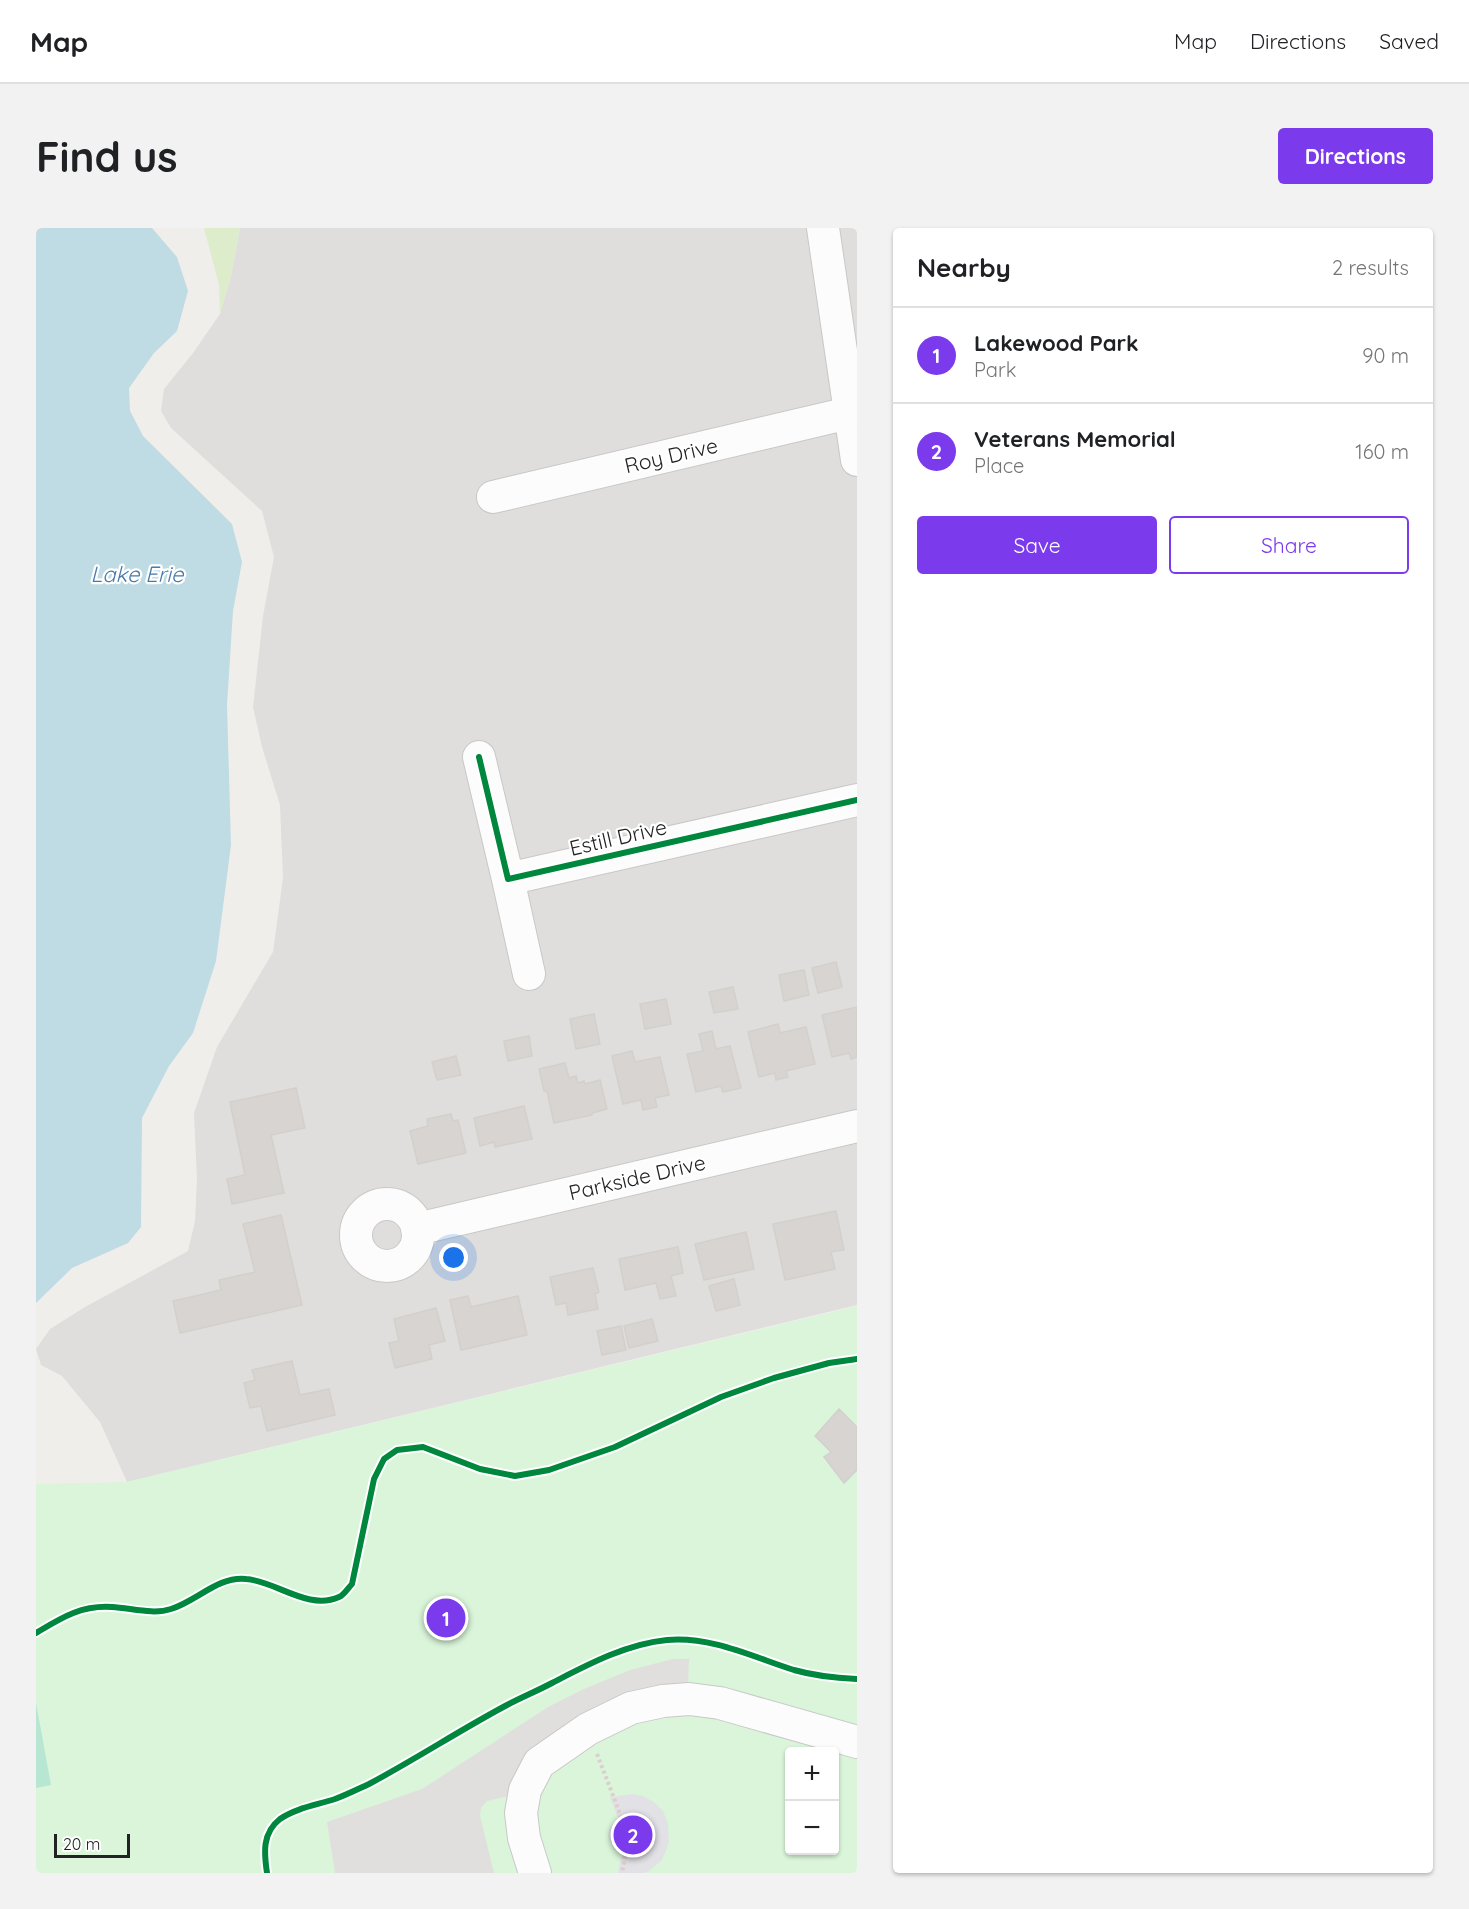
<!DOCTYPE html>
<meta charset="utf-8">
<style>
:root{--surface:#fff;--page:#f2f2f2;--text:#202124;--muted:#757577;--line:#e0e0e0;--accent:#7c3aed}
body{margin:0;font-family:Quicksand,sans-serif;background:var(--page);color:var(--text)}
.controls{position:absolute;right:18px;bottom:18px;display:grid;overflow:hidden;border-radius:6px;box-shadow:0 2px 4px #0004}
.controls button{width:54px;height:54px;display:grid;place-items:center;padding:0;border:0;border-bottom:2px solid var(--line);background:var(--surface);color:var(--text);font:30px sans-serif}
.scale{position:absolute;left:18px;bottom:15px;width:76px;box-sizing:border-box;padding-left:6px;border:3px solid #222;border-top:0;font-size:16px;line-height:21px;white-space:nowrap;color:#222;-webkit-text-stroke:4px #fff;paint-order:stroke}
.you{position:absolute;left:418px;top:1030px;width:21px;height:21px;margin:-15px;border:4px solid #fff;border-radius:50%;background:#1a73e8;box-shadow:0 0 0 9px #1a73e833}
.badge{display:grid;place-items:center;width:39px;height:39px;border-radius:50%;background:var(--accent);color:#fff;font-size:20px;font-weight:700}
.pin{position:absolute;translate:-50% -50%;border:3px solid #fff;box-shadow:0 2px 6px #0006}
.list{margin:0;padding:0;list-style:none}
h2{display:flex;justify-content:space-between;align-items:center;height:78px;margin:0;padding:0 24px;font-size:26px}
h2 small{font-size:20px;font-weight:400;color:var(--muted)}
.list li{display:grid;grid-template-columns:39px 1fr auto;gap:18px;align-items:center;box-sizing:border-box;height:96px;padding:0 24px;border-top:2px solid var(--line)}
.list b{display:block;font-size:22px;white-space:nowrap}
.list p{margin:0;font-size:20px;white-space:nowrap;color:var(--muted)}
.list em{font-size:20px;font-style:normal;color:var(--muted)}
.actions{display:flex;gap:12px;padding:18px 24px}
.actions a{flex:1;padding:14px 0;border:2px solid var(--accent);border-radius:6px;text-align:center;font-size:21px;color:var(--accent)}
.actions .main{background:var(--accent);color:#fff}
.map{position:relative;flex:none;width:821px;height:1645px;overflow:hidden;border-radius:6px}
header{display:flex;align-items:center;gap:36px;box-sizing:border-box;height:84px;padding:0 30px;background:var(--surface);border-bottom:2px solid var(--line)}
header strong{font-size:28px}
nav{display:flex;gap:33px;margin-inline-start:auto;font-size:21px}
.intro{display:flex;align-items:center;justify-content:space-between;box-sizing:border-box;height:144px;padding:0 36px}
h1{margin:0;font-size:42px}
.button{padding:15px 27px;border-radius:6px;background:var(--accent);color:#fff;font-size:21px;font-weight:700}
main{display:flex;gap:36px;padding:0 36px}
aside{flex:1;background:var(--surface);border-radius:6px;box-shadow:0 2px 4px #0004}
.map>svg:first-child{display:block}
.residential{fill:#dfdedc}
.grass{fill:#ddeccb}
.park{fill:#daf5da;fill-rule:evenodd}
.pitch{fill:#b7e6d2}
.parking{fill:#e0dfde}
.plaza{fill:#e2e1e5}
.water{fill:#bfdbe3}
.building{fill:#d7d4d2;stroke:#d3d0cc;stroke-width:1.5}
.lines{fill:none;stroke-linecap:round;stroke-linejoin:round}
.minor-casing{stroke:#c9c8c7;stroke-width:34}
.path{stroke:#dccecd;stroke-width:4;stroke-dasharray:3 3;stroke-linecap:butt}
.minor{stroke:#fdfcfc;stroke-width:32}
.cycleway-casing{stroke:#fff;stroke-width:10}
.cycleway{stroke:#00873e;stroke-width:6}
.labels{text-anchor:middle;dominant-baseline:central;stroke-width:4.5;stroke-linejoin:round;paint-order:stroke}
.street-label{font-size:21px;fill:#222;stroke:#fff}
.water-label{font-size:22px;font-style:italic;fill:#4a7aab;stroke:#fff}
</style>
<header>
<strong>Map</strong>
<nav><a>Map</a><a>Directions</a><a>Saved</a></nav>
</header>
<div class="intro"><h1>Find us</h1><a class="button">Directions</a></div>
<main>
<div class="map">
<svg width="821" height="1645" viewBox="0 0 821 1645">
<rect width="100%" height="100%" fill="#f0eeeb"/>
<path class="residential" d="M204,0H821V1077L91,1254L64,1194L26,1148L5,1137L0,1121L14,1101L49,1079L152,1023L159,993L161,952L158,885L181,819L237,724L247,650L244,577L226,519L217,479L227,388L238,329L226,283L135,200L125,183L128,161L157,125L184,86L195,48Z"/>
<path class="grass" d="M168,0H204L195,48L184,86L183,57Z"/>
<path class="park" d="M821,1078V1645H0V1256L91,1254ZM754,1524H798V1622H754Z"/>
<path class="pitch" d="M0,1475L15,1557L0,1560Z"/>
<path class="parking" d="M637,1431H653L652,1459H625L473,1568L451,1573L445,1580L444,1588L458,1645H299L291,1594L386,1561L512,1479L548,1461L594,1442Z"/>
<path class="plaza" d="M596,1566L607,1568L618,1574L627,1583L632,1596L633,1615L626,1632L613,1643L608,1645H582L586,1623L579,1620L572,1609L573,1601L582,1590L574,1569Z"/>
<path class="water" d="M0,0H116L141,29L152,63L141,103L118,125L93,160L94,183L107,208L196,296L206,334L197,383L191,477L195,617L180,733L157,805L133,838L106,890L105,999L92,1015L36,1040L0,1075Z"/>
<path class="building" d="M800,734L806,759L782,765L776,740Z
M768,742L773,767L748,773L743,747Z
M697,759L702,781L678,785L673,764Z
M630,771L635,796L609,801L604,776Z
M821,779V829L815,831L813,825L796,829L786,787Z
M558,786L564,816L540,821L534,791Z
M742,796L744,805L770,799L779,836L750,843L752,849L740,852L739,845L723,849L712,804Z
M676,803L680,821L694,818L705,860L687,864L685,858L660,864L651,826L667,823L663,806Z
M493,808L496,828L472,833L468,813Z
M596,823L599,834L624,829L633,867L619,870L621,879L607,882L605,872L587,876L576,828Z
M420,828L425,847L401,852L396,834Z
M529,835L533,850L540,848L542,855L548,853L549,856L564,852L571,881L556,885V887L518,895L511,863H508L503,841Z
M260,860L269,900L235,907L248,965L196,976L191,951L209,947L194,874Z
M488,878L496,911L459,919L458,914L444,918L438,890Z
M415,886L417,893L422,892L430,925L382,936L374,903L392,898L391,891Z
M800,983L808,1022L795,1024L799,1041L749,1052L737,996Z
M245,987L266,1077L144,1105L137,1073L185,1062L183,1052L219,1044L207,996Z
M710,1004L718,1041L668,1052L659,1016Z
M642,1019L647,1045L635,1048L640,1068L624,1071L620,1055L589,1062L583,1031Z
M557,1040L563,1064L559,1066L562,1081L532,1087L530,1075L520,1077L514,1049Z
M698,1051L704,1077L680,1083L673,1058Z
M432,1068L435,1079L482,1068L491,1107L425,1122L414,1072Z
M400,1080L409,1113L393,1117L396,1131L359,1140L353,1115L363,1113L358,1091Z
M616,1091L622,1113L593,1120L588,1098Z
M585,1098L590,1122L566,1127L561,1103Z
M256,1133L264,1167L293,1161L299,1187L231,1203L225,1178L214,1180L208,1155L219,1152L216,1142Z
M803,1181L821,1199V1242L808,1255L788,1229L795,1224L779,1208Z"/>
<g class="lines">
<g class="minor-casing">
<path id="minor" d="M787,0L821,232
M457,269L813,185
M443,529L472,651L821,572
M472,651L493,746
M320 1007a31 31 0 1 1 62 0a31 31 0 1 1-62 0Z
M381,1001L821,898
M499,1645L488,1610L485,1585L489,1562L503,1535L552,1501L595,1480L627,1473L653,1471L684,1475L821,1514"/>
</g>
<path class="path" d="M561,1526L593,1609L586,1645"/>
<use href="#minor" class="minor"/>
<g class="cycleway-casing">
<path id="cycleway" d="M443,529L472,651L821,572
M0,1405C25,1390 45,1377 76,1379C95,1380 117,1387 135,1381C161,1373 182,1348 210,1351C240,1353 272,1383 303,1369C308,1367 312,1360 316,1356L338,1251L348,1231L361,1222L387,1219L444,1241L479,1248L513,1242L579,1219L685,1169L738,1150L793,1135L821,1131
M231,1645C228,1625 226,1605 244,1591C260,1580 281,1577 299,1571C310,1567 322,1561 333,1556C380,1531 424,1502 471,1477C486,1469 501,1463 516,1455C551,1437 590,1416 631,1412C675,1408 717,1429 758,1442C779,1448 800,1450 821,1451"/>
</g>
<use href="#cycleway" class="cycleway"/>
</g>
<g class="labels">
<g class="street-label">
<text transform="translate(635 227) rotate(-13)">Roy Drive</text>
<text transform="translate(582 609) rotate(-13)">Estill Drive</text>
<text transform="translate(601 949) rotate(-13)">Parkside Drive</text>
</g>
<g class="water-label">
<text x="101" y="346">Lake Erie</text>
</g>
</g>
</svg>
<div class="controls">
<button>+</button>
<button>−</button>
</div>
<div class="scale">20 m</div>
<div class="you"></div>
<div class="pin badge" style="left:410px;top:1390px">1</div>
<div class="pin badge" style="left:597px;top:1607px">2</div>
</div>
<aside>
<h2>Nearby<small>2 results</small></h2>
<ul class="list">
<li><span class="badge">1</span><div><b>Lakewood Park</b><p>Park</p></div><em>90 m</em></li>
<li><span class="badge">2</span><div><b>Veterans Memorial</b><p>Place</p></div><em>160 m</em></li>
</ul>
<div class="actions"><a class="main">Save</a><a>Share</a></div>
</aside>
</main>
